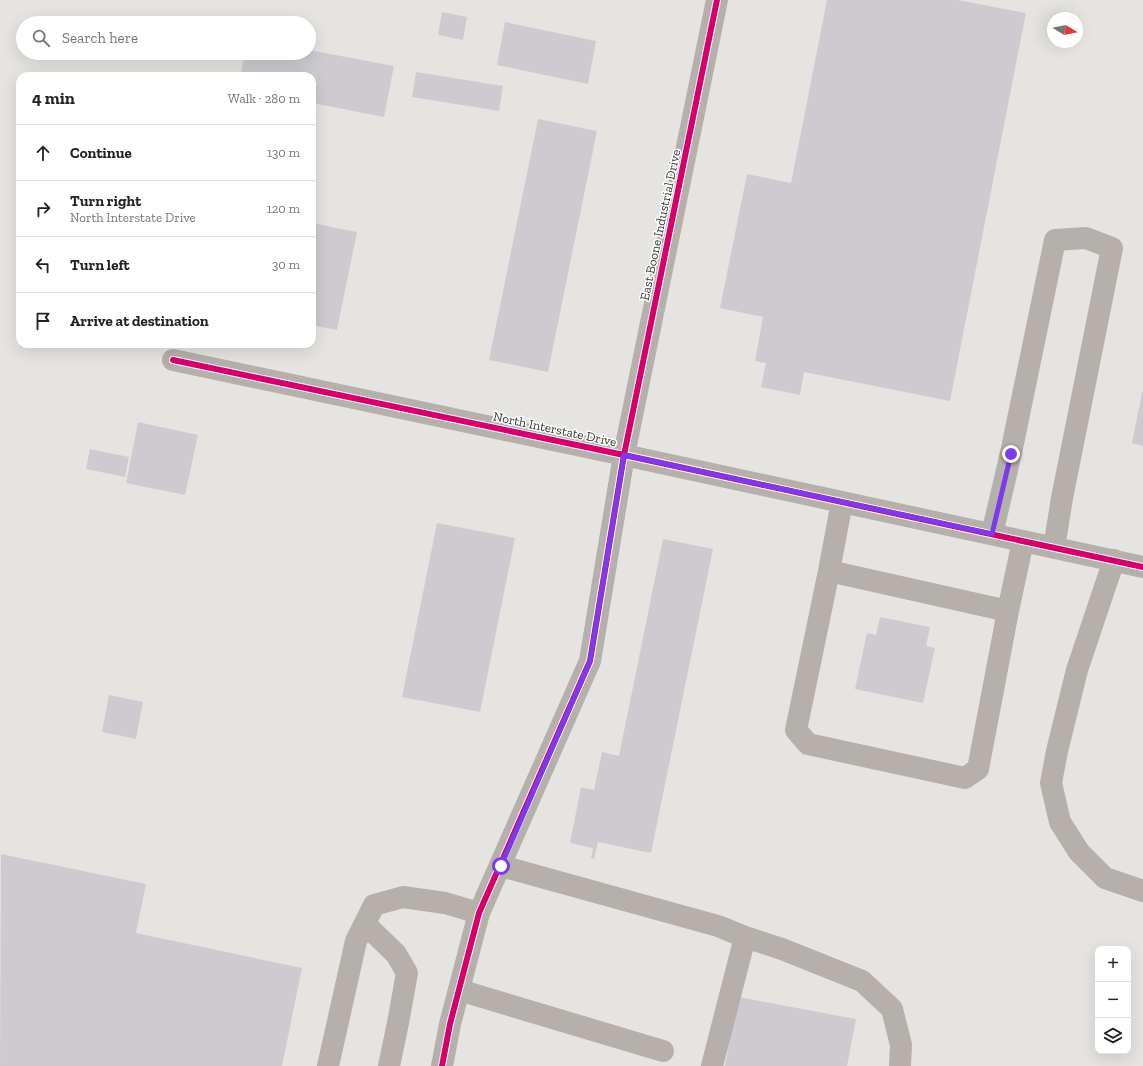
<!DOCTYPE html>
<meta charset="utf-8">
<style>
:root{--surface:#fff;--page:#f6f6f6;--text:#222;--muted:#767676;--line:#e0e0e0}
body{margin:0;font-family:"Zilla Slab",serif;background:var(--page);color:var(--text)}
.controls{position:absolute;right:12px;bottom:12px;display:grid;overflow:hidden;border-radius:8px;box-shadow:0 4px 16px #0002}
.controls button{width:36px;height:36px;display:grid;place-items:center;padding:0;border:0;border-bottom:1px solid var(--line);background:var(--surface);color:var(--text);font:20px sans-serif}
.compass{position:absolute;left:1047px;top:12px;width:36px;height:36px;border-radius:50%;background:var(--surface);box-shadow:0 4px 16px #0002;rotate:100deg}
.stop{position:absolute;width:12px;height:12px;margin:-9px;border:3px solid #7c3aed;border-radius:50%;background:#fff}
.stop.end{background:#7c3aed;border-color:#fff;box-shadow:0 1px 4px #0008}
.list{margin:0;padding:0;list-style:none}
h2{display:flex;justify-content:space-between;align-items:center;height:52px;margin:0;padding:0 16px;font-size:17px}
h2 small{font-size:13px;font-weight:400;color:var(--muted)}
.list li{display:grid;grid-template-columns:26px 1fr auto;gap:12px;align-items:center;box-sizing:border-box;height:56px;padding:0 16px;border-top:1px solid var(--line)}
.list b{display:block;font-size:15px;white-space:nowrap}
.list p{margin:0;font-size:13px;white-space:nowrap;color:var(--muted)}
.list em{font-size:13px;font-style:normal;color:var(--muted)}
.icon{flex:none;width:22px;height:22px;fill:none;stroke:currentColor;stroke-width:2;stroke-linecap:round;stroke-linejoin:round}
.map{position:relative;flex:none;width:1143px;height:1066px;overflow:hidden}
.search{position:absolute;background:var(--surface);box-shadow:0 4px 16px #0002;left:16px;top:16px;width:300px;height:44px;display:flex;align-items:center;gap:10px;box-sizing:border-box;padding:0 14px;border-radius:22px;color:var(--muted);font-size:15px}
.panel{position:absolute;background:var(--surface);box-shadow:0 4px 16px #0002;left:16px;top:72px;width:300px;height:276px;border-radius:12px}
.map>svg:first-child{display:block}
.building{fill:#cecbd0}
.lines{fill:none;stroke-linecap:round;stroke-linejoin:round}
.minor{stroke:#b6b0ac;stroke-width:22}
.cycleway-casing{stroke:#fff;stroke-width:8}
.cycleway{stroke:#d6006c;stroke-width:6}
.route{stroke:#7c3aed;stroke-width:5}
.labels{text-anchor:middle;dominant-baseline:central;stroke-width:3;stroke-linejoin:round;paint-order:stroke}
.street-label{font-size:13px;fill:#393836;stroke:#fff}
</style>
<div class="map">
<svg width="1143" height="1066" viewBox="0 0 1143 1066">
<rect width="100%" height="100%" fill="#e6e4e1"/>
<path class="building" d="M827,0H958L1026,13L950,401L804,372L800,395L761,387L766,363L755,361L763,317L720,308L747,174L791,183Z
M442,12L467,17L463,40L438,35Z
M505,22L596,41L588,84L497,65Z
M309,50L394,66L384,117L312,103V76H240L245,53H309Z
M416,72L503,86L499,111L412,97Z
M538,119L597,131L548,372L489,360Z
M312,223L357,232L337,330L312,325Z
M1142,392H1143V446L1132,443Z
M138,422L198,435L185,495L126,483Z
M90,449L129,457L125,477L86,469Z
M437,523L515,538L480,712L402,697Z
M663,539L713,549L651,853L598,842L594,859L591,858L593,848L570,843L581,787L594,790L602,752L619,756Z
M880,617L930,627L926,646L935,648L923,703L855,689L867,633L876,635Z
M109,695L143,702L136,739L102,732Z
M1,854L146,884L136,933L302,968L282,1066H0Z
M738,997L856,1019L847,1066H725Z"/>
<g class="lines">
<path class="minor" d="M173,360L624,455L1143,567
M842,502L829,571L796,730L808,744L965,778L978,769L1008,611L1023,541
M992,534L1011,453L1055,240L1086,238L1112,248L1062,498L1054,548
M1114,560L1077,670L1057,751L1051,783L1060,822L1079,852L1105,878L1143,891
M829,571L1008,611
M501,866L718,926L745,937L782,949L862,981L892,1009L901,1045L900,1066
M365,924L396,954L407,973L398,1023L389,1066
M459,990L663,1051
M328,1066L356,941L374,905L403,897L445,903L479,913
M442,1066L450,1024L479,913L590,661L624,455L717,0
M712,1066L745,937"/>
<g class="cycleway-casing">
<path id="cycleway" d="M173,360L624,455L1143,567
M442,1066L450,1024L479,913L590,661L624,455L717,0"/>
</g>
<use href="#cycleway" class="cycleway"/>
</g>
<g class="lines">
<path class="route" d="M501,866L590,661L624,455L992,534L1011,454"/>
</g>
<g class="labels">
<g class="street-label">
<text transform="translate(660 225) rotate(-78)">East Boone Industrial Drive</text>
<text transform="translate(555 429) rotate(12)">North Interstate Drive</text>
</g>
</g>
</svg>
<div class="controls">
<button>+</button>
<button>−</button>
<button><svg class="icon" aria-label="layers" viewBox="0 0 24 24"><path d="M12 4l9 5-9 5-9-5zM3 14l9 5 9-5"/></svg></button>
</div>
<svg class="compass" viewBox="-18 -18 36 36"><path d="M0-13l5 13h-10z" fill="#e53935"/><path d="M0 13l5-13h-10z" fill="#767676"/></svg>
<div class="stop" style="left:501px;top:866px"></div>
<div class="stop end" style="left:1011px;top:454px"></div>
<div class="search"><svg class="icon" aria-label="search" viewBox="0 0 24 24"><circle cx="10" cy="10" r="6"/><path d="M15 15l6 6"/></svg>Search here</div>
<section class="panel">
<h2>4 min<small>Walk · 280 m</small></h2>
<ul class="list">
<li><svg class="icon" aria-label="ahead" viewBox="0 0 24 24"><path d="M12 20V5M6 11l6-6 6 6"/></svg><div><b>Continue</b></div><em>130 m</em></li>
<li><svg class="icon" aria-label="right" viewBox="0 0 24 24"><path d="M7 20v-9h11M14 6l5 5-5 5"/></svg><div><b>Turn right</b><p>North Interstate Drive</p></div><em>120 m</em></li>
<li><svg class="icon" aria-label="left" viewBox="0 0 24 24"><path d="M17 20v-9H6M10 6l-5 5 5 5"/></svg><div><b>Turn left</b></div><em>30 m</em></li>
<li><svg class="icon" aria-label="arrive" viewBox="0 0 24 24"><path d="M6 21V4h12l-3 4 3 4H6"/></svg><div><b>Arrive at destination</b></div></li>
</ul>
</section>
</div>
